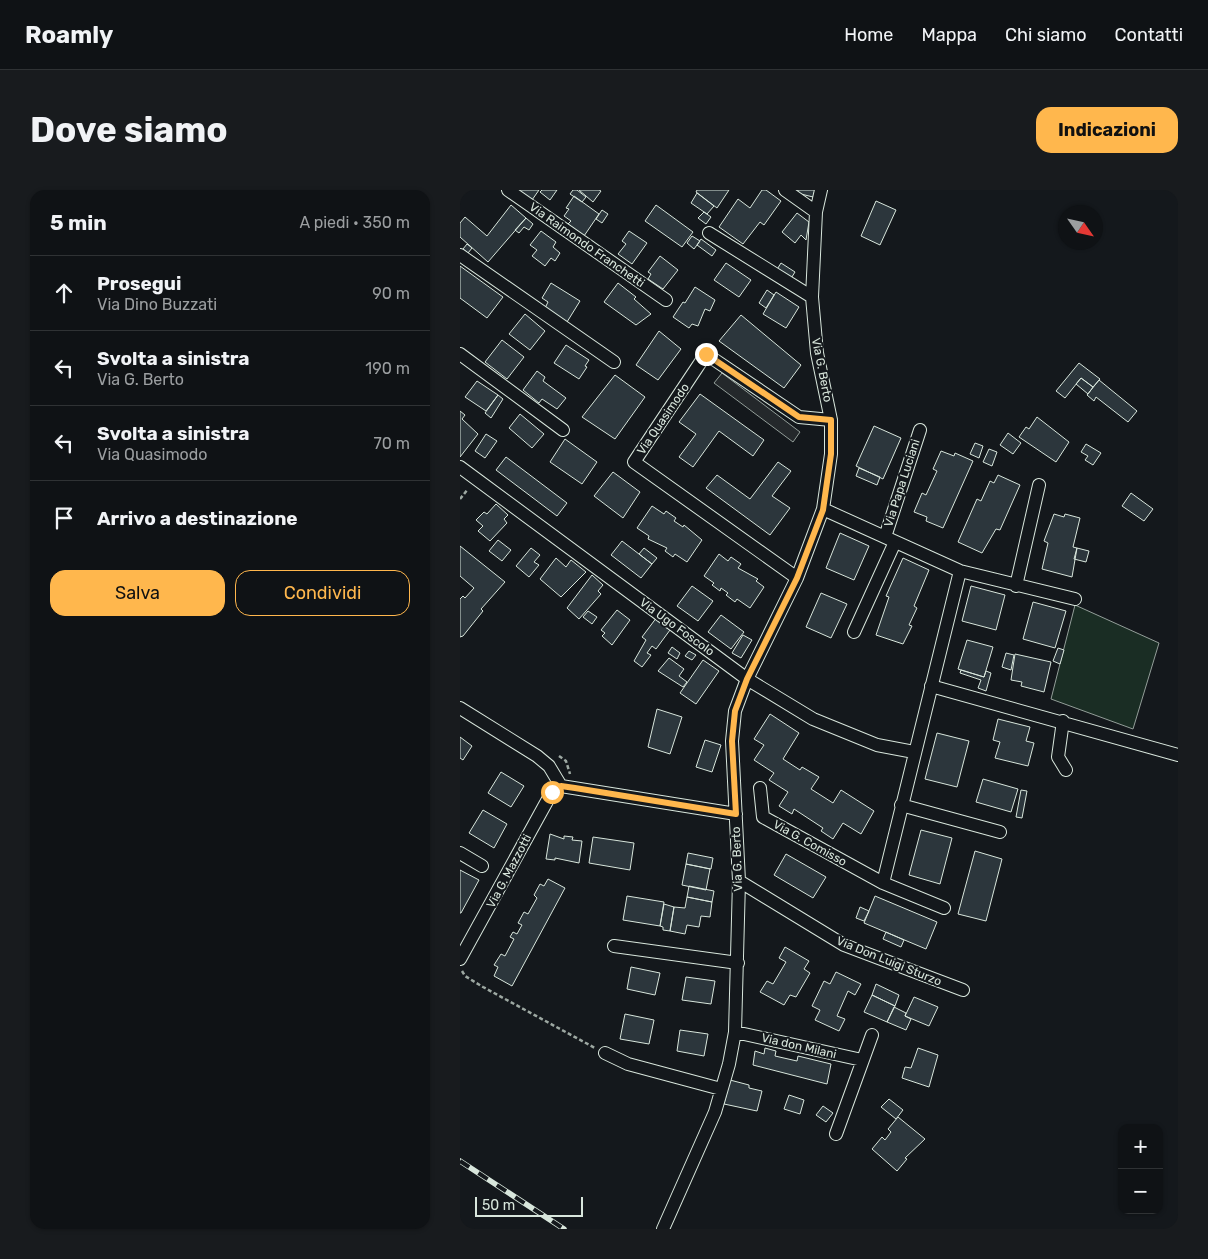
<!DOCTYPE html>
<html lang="it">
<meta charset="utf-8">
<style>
:root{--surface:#0f1215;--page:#181b1e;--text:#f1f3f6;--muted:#9b9ea0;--line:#2f3234;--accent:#ffb74d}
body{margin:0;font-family:Rubik,sans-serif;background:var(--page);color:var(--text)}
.controls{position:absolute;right:15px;bottom:15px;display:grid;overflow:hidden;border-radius:10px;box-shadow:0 1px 4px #0004}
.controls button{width:45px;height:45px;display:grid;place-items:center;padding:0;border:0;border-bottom:1px solid var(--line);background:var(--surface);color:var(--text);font:25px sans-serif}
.compass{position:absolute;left:598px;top:15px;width:45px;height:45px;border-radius:50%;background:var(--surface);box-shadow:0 1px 4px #0004;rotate:124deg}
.scale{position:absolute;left:15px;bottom:12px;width:108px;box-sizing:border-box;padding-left:5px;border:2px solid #d8e6dc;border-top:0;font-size:14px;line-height:18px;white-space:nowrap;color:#d8e6dc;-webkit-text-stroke:4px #14181c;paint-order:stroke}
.stop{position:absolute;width:15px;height:15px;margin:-11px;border:4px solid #ffb74d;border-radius:50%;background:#fff}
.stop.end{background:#ffb74d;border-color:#fff;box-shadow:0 1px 5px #0008}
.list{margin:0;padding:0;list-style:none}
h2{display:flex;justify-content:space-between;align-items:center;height:65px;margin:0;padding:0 20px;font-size:21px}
h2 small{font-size:16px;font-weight:400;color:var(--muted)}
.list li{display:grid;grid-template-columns:32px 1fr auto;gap:15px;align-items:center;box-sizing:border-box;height:75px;padding:0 20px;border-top:1px solid var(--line)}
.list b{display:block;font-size:19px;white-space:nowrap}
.list p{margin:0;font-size:16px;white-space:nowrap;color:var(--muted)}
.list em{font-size:16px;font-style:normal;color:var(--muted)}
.actions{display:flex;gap:10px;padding:15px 20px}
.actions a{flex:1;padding:11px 0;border:1px solid var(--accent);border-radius:15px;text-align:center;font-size:18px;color:var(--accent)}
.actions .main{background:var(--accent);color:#111}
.icon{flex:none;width:28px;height:28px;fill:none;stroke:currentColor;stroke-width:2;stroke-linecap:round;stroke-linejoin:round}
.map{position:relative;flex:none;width:718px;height:1039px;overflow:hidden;border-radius:15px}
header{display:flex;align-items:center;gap:30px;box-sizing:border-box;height:70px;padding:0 25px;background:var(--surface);border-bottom:1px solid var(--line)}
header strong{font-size:24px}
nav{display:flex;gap:28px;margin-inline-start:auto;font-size:18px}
.intro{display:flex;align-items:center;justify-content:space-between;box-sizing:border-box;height:120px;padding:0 30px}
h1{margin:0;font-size:35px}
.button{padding:12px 22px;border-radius:15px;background:var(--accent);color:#111;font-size:18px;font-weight:700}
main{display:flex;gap:30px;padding:0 30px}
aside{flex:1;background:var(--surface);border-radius:15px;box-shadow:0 1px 4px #0004}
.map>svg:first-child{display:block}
.green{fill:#1a2d24;stroke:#939e99}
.parking{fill:#24282b;stroke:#939e99}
.building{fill:#2c363c;stroke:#d8e6dc}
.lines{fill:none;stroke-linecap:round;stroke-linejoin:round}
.minor-casing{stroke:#d8e6dc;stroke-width:14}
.path{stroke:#9da8a2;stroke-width:2.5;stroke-dasharray:4 2.5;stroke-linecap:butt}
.minor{stroke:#14181c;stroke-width:12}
.rail-casing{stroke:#d8e6dc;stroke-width:5.5}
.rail{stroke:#14181c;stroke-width:4;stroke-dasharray:11;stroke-linecap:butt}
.route{stroke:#ffb74d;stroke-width:6}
.labels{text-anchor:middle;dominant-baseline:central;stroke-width:4;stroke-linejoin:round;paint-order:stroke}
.street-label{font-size:12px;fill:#d8e6dc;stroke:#14181c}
</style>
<header>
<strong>Roamly</strong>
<nav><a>Home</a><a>Mappa</a><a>Chi siamo</a><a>Contatti</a></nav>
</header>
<div class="intro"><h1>Dove siamo</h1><a class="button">Indicazioni</a></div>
<main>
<aside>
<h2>5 min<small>A piedi · 350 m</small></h2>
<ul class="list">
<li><svg class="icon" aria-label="ahead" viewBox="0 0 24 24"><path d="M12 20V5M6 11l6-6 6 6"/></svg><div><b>Prosegui</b><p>Via Dino Buzzati</p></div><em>90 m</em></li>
<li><svg class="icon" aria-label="left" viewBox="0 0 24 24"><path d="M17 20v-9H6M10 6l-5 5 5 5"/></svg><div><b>Svolta a sinistra</b><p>Via G. Berto</p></div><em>190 m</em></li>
<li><svg class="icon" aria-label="left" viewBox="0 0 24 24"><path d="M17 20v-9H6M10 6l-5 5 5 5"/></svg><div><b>Svolta a sinistra</b><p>Via Quasimodo</p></div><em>70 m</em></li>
<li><svg class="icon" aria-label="arrive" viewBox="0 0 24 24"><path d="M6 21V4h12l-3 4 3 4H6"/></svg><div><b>Arrivo a destinazione</b></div></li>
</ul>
<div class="actions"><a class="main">Salva</a><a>Condividi</a></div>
</aside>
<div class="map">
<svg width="718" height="1039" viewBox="0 0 718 1039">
<rect width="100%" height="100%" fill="#14181c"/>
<path class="green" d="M615,415L699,453L673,539L591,509Z"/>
<path class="parking" d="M262,183L340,242L333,252L254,193Z"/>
<path class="building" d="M58,0H79L72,10Z
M82,0H97L90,10L80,2Z
M113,0H117L126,7L122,12L110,4Z
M119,0H139L141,1L133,12Z
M237,0H269L257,18L236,2Z
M302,0H306L321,11L304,35L300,32L283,54L259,37L278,9L290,18Z
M338,0H355L353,7L337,3Z
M237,3L254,16L247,24L231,13Z
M114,6L139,24L124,46L108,34L111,31L104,26L109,19L106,18Z
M416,11L436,20L420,55L401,46Z
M51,15L66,28L28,72L0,47V33L5,27L27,46Z
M196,15L233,42L222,57L185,31Z
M142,20L148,24L142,33L136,29Z
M244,22L251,27L246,34L238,28Z
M337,23L349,32L346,50L341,45L335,53L322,42Z
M66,28L73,34L69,40L64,37L59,43L55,40Z
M81,41L96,52L93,57L100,63L95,71L91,68L85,76L72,66L77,60L70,55Z
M169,41L187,53L172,74L158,64L166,54L162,51Z
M232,46L240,51L234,59L227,53Z
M241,49L256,60L252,66L237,55Z
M7,54L12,58L8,63L3,59Z
M200,66L218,80L203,99L188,89L191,84L188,82Z
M266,73L291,90L279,107L254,90Z
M321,73L335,82L330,90L316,81Z
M0,76L43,107L27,128L0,108Z
M91,93L120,111L107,132L85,118L88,112L82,108Z
M158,93L176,107L174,109L191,124L176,135L144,112Z
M235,97L255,110L250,121L245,119L238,136L232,134L229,138L213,127L223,112L225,113Z
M307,100L314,105L306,118L299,113Z
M316,102L339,117L326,138L303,124Z
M65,124L85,141L70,160L49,144Z
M281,125L341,175L324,198L259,151Z
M199,141L221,159L198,190L176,175Z
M42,150L64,167L47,189L25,172Z
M106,155L129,170L125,176L127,177L119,189L94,173Z
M619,173L640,189L633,197L621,188L605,208L596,201Z
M77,181L85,187L83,191L106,208L97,219L82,209L79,213L63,200Z
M155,185L185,207L155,249L122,227Z
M621,188L633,197L628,204L616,194Z
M639,190L677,221L668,232L636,207L634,211L627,205Z
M17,191L38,205L26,221L5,207Z
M240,204L304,250L293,266L259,241L233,277L219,267L236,244L219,232Z
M38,205L43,209L31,228L25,223Z
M0,221L5,225L2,229L18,244L0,267Z
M60,224L84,244L72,258L49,238Z
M577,227L609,252L596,272L559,247L566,237L569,239Z
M414,236L441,248L423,289L396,276Z
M548,243L561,253L553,264L540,255Z
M26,244L37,251L25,268L15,261Z
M105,249L137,272L122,294L90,272Z
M515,253L523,256L519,268L510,264Z
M626,254L641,263L633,275L625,270L628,266L621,262Z
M529,259L537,262L532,276L523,272Z
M481,261L494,266L495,263L513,271L483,338L466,331L467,327L454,322L462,303L466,305L477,281L473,279Z
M46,267L107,313L97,326L36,280Z
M318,272L331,281L312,306L330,318L310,345L246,298L257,285L290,309Z
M399,278L420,287L417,295L396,286Z
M153,282L180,302L163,328L134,306Z
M538,285L560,295L540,340L536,339L522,363L498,352L517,309L521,311L530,291L534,293Z
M671,303L693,319L684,331L662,316Z
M36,314L48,325L44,329L47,333L30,351L18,341L23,336L16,330L24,322L27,324Z
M192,316L204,324L206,321L216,328L214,331L223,337L224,335L242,350L227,372L215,364L213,367L205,361L207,358L188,349L189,346L177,338Z
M594,324L604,327L605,324L620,328L613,357L617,358L612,387L582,379L588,353L584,351Z
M380,343L409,356L394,390L366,378Z
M38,350L51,360L42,371L29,361Z
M162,351L192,374L181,388L151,365Z
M0,356L45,392L21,419L23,421L3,446L0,447V409L3,406L5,408L14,398L0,386Z
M71,358L80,365L74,372L79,375L69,387L56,376Z
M184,358L197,368L192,374L179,364Z
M617,358L629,361L626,372L614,369Z
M259,364L268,371L271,367L281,374L278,378L298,389L296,391L304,397L290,418L277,409L275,412L266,405L268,403L261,398L260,401L252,395L254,393L244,386Z
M96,368L106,377L111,370L126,382L101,407L80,389Z
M443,368L469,380L454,416L457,418L449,435L452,436L443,454L416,445L429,407L426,406Z
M132,385L143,395L138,401L141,404L119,429L107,418Z
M232,396L253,411L238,431L217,416Z
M511,396L545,405L536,440L502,431Z
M361,403L387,414L371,448L346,437Z
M573,412L606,421L595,458L563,449Z
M157,420L170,430L152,455L142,446L145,443L141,440Z
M128,421L137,427L132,434L123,427Z
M261,425L284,442L271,459L248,442Z
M197,427L206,434L205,437L210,440L196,459L192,456L187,463L191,465L182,477L174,471L186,450L182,447Z
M283,445L292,450L281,468L272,463Z
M507,450L533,457L524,487L498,479Z
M212,457L220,463L217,469L208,463Z
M598,458L604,460L600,474L593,471Z
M229,461L236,465L232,470L225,466Z
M546,463L554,465L551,480L542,477Z
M555,464L591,472L584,502L561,496L562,492L551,490Z
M209,468L224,479L219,486L227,492L223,497L198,481Z
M243,470L259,481L236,514L220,503Z
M501,480L524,487L526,481L531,483L526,501L518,498L521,490L500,483Z
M197,519L222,527L210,564L188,557Z
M310,524L339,543L323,569L340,580L342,577L359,587L351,599L373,613L381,600L414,621L401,644L383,633L373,649L361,641L363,638L334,619L332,624L319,616L328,602L309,590L314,583L294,570L304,555L294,549Z
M538,529L570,537L566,551L574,553L568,576L535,568L540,552L533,550Z
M477,543L509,551L497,597L465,589Z
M0,547L12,556L3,570L0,568Z
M245,550L261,555L252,582L236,577Z
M41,582L64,596L51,617L28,603Z
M523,589L558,599L551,622L516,612Z
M561,600L567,601L562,628L556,627Z
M23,620L47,634L34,658L9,643Z
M461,640L492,648L480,694L449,685Z
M90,644L104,649V646L113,647L112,650L122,651L119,673L95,668V670L86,669Z
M133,647L174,653L170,680L129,673Z
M515,661L542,669L526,731L498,724Z
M228,663L253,668L251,679L226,674Z
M326,664L366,687L353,708L314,685Z
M226,674L250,679L246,700L222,695Z
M0,680L19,690L1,723H0Z
M88,689L105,698L52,796L34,786L38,777L34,775L41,764L45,766L54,749L50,747L53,742L57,744L62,735L58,733L64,722L68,724L77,708L74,705L80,694L84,696Z
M229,696L254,701L252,712L227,707Z
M167,706L204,712L200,736L163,730Z
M415,706L477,732L466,759L404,733Z
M227,707L252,712L250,727L241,726L239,737L227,735L225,744L210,741L214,717L225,718Z
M204,714L214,717L210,741L203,740V737L200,736Z
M400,717L409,721L404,731L396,728Z
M426,742L444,750L441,757L423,749Z
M325,757L349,771L344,779L350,783L336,807L330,805L324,815L300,802L307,791L313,794L326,772L319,768Z
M171,777L200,783L195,805L167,799Z
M376,782L401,794L395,805L388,801L377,826L385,829L379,841L355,830L360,820L352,816L364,791L370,794Z
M226,787L255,791L251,814L222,810Z
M416,794L439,805L435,816L412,805Z
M412,805L435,816L427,832L404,822Z
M454,807L478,817L469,836L445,826Z
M434,817L446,823L445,826L451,829L446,840L427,832Z
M165,824L194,830L189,854L160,849Z
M220,840L248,844L244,866L217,861Z
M305,858L316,861L315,866L337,871L338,866L371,874L367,894L293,875L295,861L304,864Z
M458,858L478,865L469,897L442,888L445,877L451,878Z
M270,890L289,895V898L302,901L297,921L264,914Z
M329,905L344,910L340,924L324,919Z
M429,909L443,920L436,929L421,917Z
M363,916L373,923L366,932L356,925Z
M438,927L465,949L445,968L447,969L437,981L412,959L422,947L425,950L431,942L428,939Z"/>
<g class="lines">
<g class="minor-casing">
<path id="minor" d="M48,0L206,110
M325,0L356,22
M249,43L352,107
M0,65L154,172
M0,164L103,240
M0,277L287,489L353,529L417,555L454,562
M363,319L500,381L615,409
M425,347L460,240
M337,388L174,272L246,164L339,227L371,230
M556,396L579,295
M394,442L435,352
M471,496L718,565
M0,518L77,566L89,576L101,596L276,624
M603,531L598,567L606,580
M300,598L303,627L423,693L484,718
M441,615L540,642
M0,663L22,676
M279,691L384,755L503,800
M423,693L500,381
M154,756L278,773
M0,769L92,602L101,596
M275,842L402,870
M145,863L168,874L261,899
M376,944L412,845
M203,1039L255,922L269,874L275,842L279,691L272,551L275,521L287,489L337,388L363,319L371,264V230L357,163L352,107L356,22L361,0"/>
</g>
<path class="path" d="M0,309L8,299
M99,566L106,571L110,584
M2,781L5,786L23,797L135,858"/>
<use href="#minor" class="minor"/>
<g class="rail-casing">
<path id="rail" d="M0,971L104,1039"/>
</g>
<use href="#rail" class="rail"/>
</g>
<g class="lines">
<path class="route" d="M92,602L101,596L115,598L276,624L272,551L275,521L287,489L337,388L363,320L371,264V230L339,227L246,164"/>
</g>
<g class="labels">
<g class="street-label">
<text transform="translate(127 55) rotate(35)">Via Raimondo Franchetti</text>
<text transform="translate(362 180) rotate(79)">Via G. Berto</text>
<text transform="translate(203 229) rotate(-56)">Via Quasimodo</text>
<text transform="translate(442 293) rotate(-72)">Via Papa Luciani</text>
<text transform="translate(217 437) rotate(36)">Via Ugo Foscolo</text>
<text transform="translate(350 653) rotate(29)">Via G. Comisso</text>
<text transform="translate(277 669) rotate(-92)">Via G. Berto</text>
<text transform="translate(49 681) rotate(-62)">Via G. Mazzotti</text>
<text transform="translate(429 771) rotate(22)">Via Don Luigi Sturzo</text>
<text transform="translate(339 856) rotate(13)">Via don Milani</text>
</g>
</g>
</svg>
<div class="controls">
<button>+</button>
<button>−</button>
</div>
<svg class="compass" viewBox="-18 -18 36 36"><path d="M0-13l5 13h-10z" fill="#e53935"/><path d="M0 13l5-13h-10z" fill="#9b9ea0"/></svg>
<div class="scale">50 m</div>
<div class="stop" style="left:92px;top:602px"></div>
<div class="stop end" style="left:246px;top:164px"></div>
</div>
</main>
